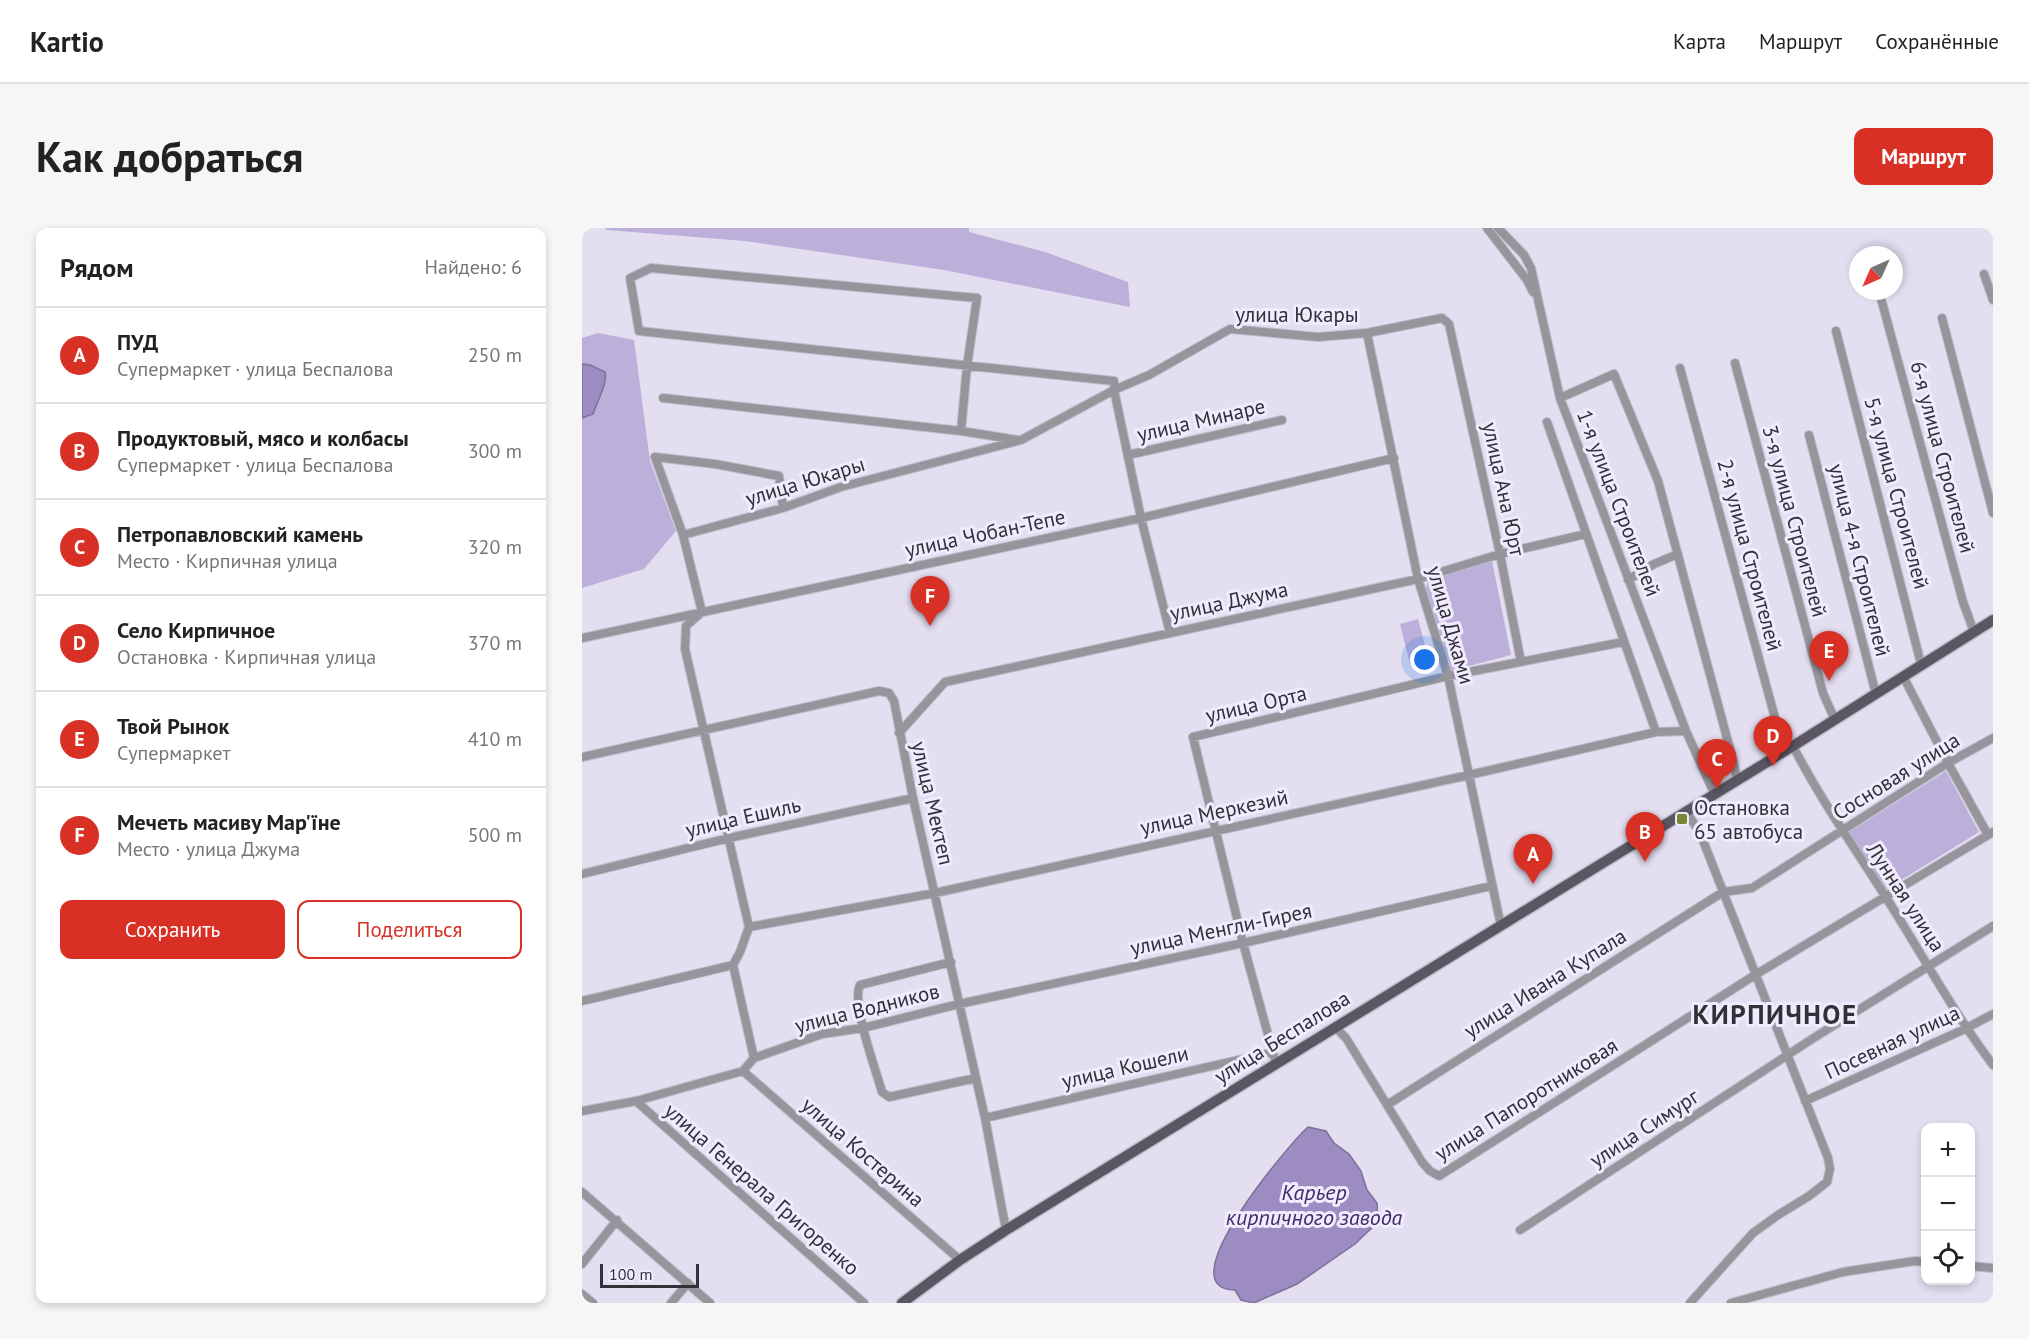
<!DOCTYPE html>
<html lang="ru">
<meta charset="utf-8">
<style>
:root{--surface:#fff;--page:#f6f6f6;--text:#222;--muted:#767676;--line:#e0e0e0;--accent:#d93025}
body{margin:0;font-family:"PT Sans",sans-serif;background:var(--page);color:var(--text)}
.controls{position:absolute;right:18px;bottom:18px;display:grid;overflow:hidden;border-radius:12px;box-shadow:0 3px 9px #0003}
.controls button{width:54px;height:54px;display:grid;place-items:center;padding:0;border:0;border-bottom:2px solid var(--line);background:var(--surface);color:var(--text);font:30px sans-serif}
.compass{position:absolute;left:1267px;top:18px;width:54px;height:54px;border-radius:50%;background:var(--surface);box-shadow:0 3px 9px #0003;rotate:225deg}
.scale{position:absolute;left:18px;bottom:15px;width:99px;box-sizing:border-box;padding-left:6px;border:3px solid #323137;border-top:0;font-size:16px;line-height:21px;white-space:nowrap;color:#323137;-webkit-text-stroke:4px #f0ebfd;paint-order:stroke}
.you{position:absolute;left:843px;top:432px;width:21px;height:21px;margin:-15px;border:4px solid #fff;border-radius:50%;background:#1a73e8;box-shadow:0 0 0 9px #1a73e833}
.badge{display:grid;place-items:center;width:39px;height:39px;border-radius:50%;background:var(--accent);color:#fff;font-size:20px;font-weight:700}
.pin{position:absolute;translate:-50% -50px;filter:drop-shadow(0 2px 3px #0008)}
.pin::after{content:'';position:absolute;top:32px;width:21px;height:18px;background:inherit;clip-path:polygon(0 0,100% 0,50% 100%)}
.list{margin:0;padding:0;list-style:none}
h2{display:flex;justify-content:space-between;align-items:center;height:78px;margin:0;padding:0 24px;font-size:26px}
h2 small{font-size:20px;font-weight:400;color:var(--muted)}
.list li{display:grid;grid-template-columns:39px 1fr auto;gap:18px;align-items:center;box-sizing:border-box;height:96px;padding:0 24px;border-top:2px solid var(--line)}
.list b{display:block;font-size:22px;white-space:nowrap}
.list p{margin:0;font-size:20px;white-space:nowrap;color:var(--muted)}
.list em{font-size:20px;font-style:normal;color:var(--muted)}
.actions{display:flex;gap:12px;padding:18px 24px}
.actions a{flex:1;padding:14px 0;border:2px solid var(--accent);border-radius:12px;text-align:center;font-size:21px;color:var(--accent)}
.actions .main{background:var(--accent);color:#fff}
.icon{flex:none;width:33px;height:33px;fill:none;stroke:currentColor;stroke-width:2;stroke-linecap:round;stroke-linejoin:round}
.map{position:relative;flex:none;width:1411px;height:1075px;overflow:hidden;border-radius:12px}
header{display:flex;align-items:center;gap:36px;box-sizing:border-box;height:84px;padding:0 30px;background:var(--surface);border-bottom:2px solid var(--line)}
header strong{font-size:28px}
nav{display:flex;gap:33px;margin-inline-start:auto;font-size:21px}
.intro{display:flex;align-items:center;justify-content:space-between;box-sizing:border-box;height:144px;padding:0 36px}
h1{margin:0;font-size:42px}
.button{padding:15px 27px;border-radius:12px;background:var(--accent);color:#fff;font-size:21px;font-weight:700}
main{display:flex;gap:36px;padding:0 36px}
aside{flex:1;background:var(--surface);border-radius:12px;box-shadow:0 3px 9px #0003}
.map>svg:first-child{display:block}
.green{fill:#bcb0db}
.water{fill:#9c8cc1;stroke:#7c7198;stroke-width:1.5}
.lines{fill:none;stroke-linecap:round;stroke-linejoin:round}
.minor-casing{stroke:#c0bbcb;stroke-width:10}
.major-casing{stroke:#c0bbcb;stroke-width:13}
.minor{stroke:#97959c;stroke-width:8}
.major{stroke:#5a5763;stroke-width:10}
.poi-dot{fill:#788533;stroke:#f0ebfd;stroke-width:2}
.labels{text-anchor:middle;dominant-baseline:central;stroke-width:6;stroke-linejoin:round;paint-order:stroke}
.street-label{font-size:21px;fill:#323137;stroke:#f0ebfd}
.poi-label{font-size:21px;fill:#323137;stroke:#f0ebfd;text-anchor:start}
.water-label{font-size:22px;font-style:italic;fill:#422a6b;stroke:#f0ebfd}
.district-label{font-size:27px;font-weight:bold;letter-spacing:1.5px;fill:#323137;stroke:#f0ebfd}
</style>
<header>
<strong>Kartio</strong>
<nav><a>Карта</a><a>Маршрут</a><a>Сохранённые</a></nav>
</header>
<div class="intro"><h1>Как добраться</h1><a class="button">Маршрут</a></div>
<main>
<aside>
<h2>Рядом<small>Найдено: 6</small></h2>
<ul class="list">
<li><span class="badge">A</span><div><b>ПУД</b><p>Супермаркет · улица Беспалова</p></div><em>250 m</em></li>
<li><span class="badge">B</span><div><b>Продуктовый, мясо и колбасы</b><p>Супермаркет · улица Беспалова</p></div><em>300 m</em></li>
<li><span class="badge">C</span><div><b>Петропавловский камень</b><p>Место · Кирпичная улица</p></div><em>320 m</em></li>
<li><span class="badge">D</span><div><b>Село Кирпичное</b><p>Остановка · Кирпичная улица</p></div><em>370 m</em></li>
<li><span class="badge">E</span><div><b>Твой Рынок</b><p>Супермаркет</p></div><em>410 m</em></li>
<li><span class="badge">F</span><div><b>Мечеть масиву Мар'їне</b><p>Место · улица Джума</p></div><em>500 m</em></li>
</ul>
<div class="actions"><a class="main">Сохранить</a><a>Поделиться</a></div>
</aside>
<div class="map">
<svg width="1411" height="1075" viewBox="0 0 1411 1075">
<rect width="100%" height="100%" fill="#e3def0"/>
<path class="green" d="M23,0H387V4L463,24L546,54L548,79L362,42L163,13L25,2Z
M16,105L52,112L68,233L94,303L62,341L0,360V110Z
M910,333L929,427L868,443L843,361L848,349Z
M836,391L847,432L828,436L818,396Z
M1364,543L1397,604L1303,662L1267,604Z"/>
<path class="water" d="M0,136L8,137L23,144C26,155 15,173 11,186L0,190Z
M726,899L744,903L752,915L767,926L779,943L785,962L795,975L796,994L773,1016L715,1056L672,1075L659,1072L653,1062C583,1062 708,915 726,899Z"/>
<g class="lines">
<g class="minor-casing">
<path id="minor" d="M905,0L945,52L951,64
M916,0L942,27L949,40L978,170L1104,503L1132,565
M1402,46L1411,72
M1297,63L1381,374L1392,404
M1360,90L1411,285
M1254,103L1339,436
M785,105L836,351L866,448L919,698
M1153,135L1241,465L1253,492
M1098,140L1202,523
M81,170L379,203L436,212
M978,170L1032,146L1076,253L1152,536L1155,551
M965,194L1074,504
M379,203L385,138L395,70L69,40L48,50L57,103L532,153V162L559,290L588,405
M1227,207L1294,466
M546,227L700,192
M101,307L73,229L133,236L197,248L201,280
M1046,352L1072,336L1096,326
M0,410L559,290L812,230
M1321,448L1366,535L1406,607
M317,505L363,454L836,351L918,326L1004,306
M1211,518C1238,571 1273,620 1305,671C1340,726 1371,784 1411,837
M0,529L297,463L307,465L312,473L331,570L403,890L424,1002
M1104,583L1118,605L1246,930L1248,941L1245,954L1227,968L1196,987L1171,1005L1108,1075
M0,646L147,610L331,570
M167,699L353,665L887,547L1074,504L1104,503
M369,734L278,757C269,775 294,842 300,864L307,869L394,850
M0,773L151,737
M753,799L764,810L840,934L848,943L857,948L1173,747L1411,604
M172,830L151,737L158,724L167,699L103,421L104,398L120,384L101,307L201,280L259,259L439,212L532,162L567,147L648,101L736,109L785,105L860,90L867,96L918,326L939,434
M694,836L661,715L611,509L866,448L1041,414
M161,843L378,1032
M54,873L282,1075
M1223,873L1383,801L1411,786
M805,877L1141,664L1170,660L1366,535L1411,510
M0,883L54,873L161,843L172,830L240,806L281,800L377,776L661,715L909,658
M403,890L691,824
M0,964L128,1075
M938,1002L1230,811L1411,698
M0,1036L35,992
M1388,1038L1411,1040
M0,1066L11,1075
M89,1075L106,1055
M1149,1075L1261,1044L1333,1033L1344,1034"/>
</g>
<g class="major-casing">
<path id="major" d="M320,1075L378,1032L424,1002L1211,518L1411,392"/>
</g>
<use href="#minor" class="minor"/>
<use href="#major" class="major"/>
</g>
<rect class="poi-dot" x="1094" y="585" width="12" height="12" rx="3"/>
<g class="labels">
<g class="street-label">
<text x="715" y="86">улица Юкары</text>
<text transform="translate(619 192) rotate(-13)">улица Минаре</text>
<text transform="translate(1361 229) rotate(75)">6-я улица Строителей</text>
<text transform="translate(223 253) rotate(-17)">улица Юкары</text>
<text transform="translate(922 261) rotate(78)">улица Ана Юрт</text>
<text transform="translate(1315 265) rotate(75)">5-я улица Строителей</text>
<text transform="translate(1037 275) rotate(69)">1-я улица Строителей</text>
<text transform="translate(1213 293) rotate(75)">3-я улица Строителей</text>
<text transform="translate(403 305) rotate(-12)">улица Чобан-Тепе</text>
<text transform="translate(1168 327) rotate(75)">2-я улица Строителей</text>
<text transform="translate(1278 332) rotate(76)">улица 4-я Строителей</text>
<text transform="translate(647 373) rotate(-12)">улица Джума</text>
<text transform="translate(869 397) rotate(74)">улица Джами</text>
<text transform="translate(674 476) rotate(-13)">улица Орта</text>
<text transform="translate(1314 548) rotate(-32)">Сосновая улица</text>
<text transform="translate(351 575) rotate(77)">улица Мектеп</text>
<text transform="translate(632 584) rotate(-12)">улица Меркезий</text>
<text transform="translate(161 589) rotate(-13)">улица Ешиль</text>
<text transform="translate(1324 669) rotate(57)">Лунная улица</text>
<text transform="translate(639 701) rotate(-12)">улица Менгли-Гирея</text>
<text transform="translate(963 755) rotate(-32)">улица Ивана Купала</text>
<text transform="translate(285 780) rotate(-14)">улица Водников</text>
<text transform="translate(700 809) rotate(-32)">улица Беспалова</text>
<text transform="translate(1310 814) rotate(-25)">Посевная улица</text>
<text transform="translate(543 839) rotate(-13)">улица Кошели</text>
<text transform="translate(944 871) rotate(-32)">улица Папоротниковая</text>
<text transform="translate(1062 900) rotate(-33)">улица Симург</text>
<text transform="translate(281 924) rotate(41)">улица Костерина</text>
<text transform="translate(180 961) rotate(41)">улица Генерала Григоренко</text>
</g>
<g class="poi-label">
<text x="1112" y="579">Остановка<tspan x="1112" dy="24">65 автобуса</tspan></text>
</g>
<g class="water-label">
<text x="732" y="964">Карьер<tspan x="732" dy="25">кирпичного завода</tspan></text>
</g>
<g class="district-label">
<text x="1193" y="786">КИРПИЧНОЕ</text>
</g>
</g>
</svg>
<div class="controls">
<button>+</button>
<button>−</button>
<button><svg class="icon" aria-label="locate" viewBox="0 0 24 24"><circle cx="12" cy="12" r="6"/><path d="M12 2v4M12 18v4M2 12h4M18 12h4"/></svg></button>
</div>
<svg class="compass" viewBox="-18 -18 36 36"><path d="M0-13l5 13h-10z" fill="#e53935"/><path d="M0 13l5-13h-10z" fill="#767676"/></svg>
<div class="scale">100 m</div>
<div class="you"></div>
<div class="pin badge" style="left:951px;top:656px">A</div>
<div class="pin badge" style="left:1063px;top:634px">B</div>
<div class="pin badge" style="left:1135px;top:561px">C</div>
<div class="pin badge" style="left:1191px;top:538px">D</div>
<div class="pin badge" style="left:1247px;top:453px">E</div>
<div class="pin badge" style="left:348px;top:398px">F</div>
</div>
</main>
